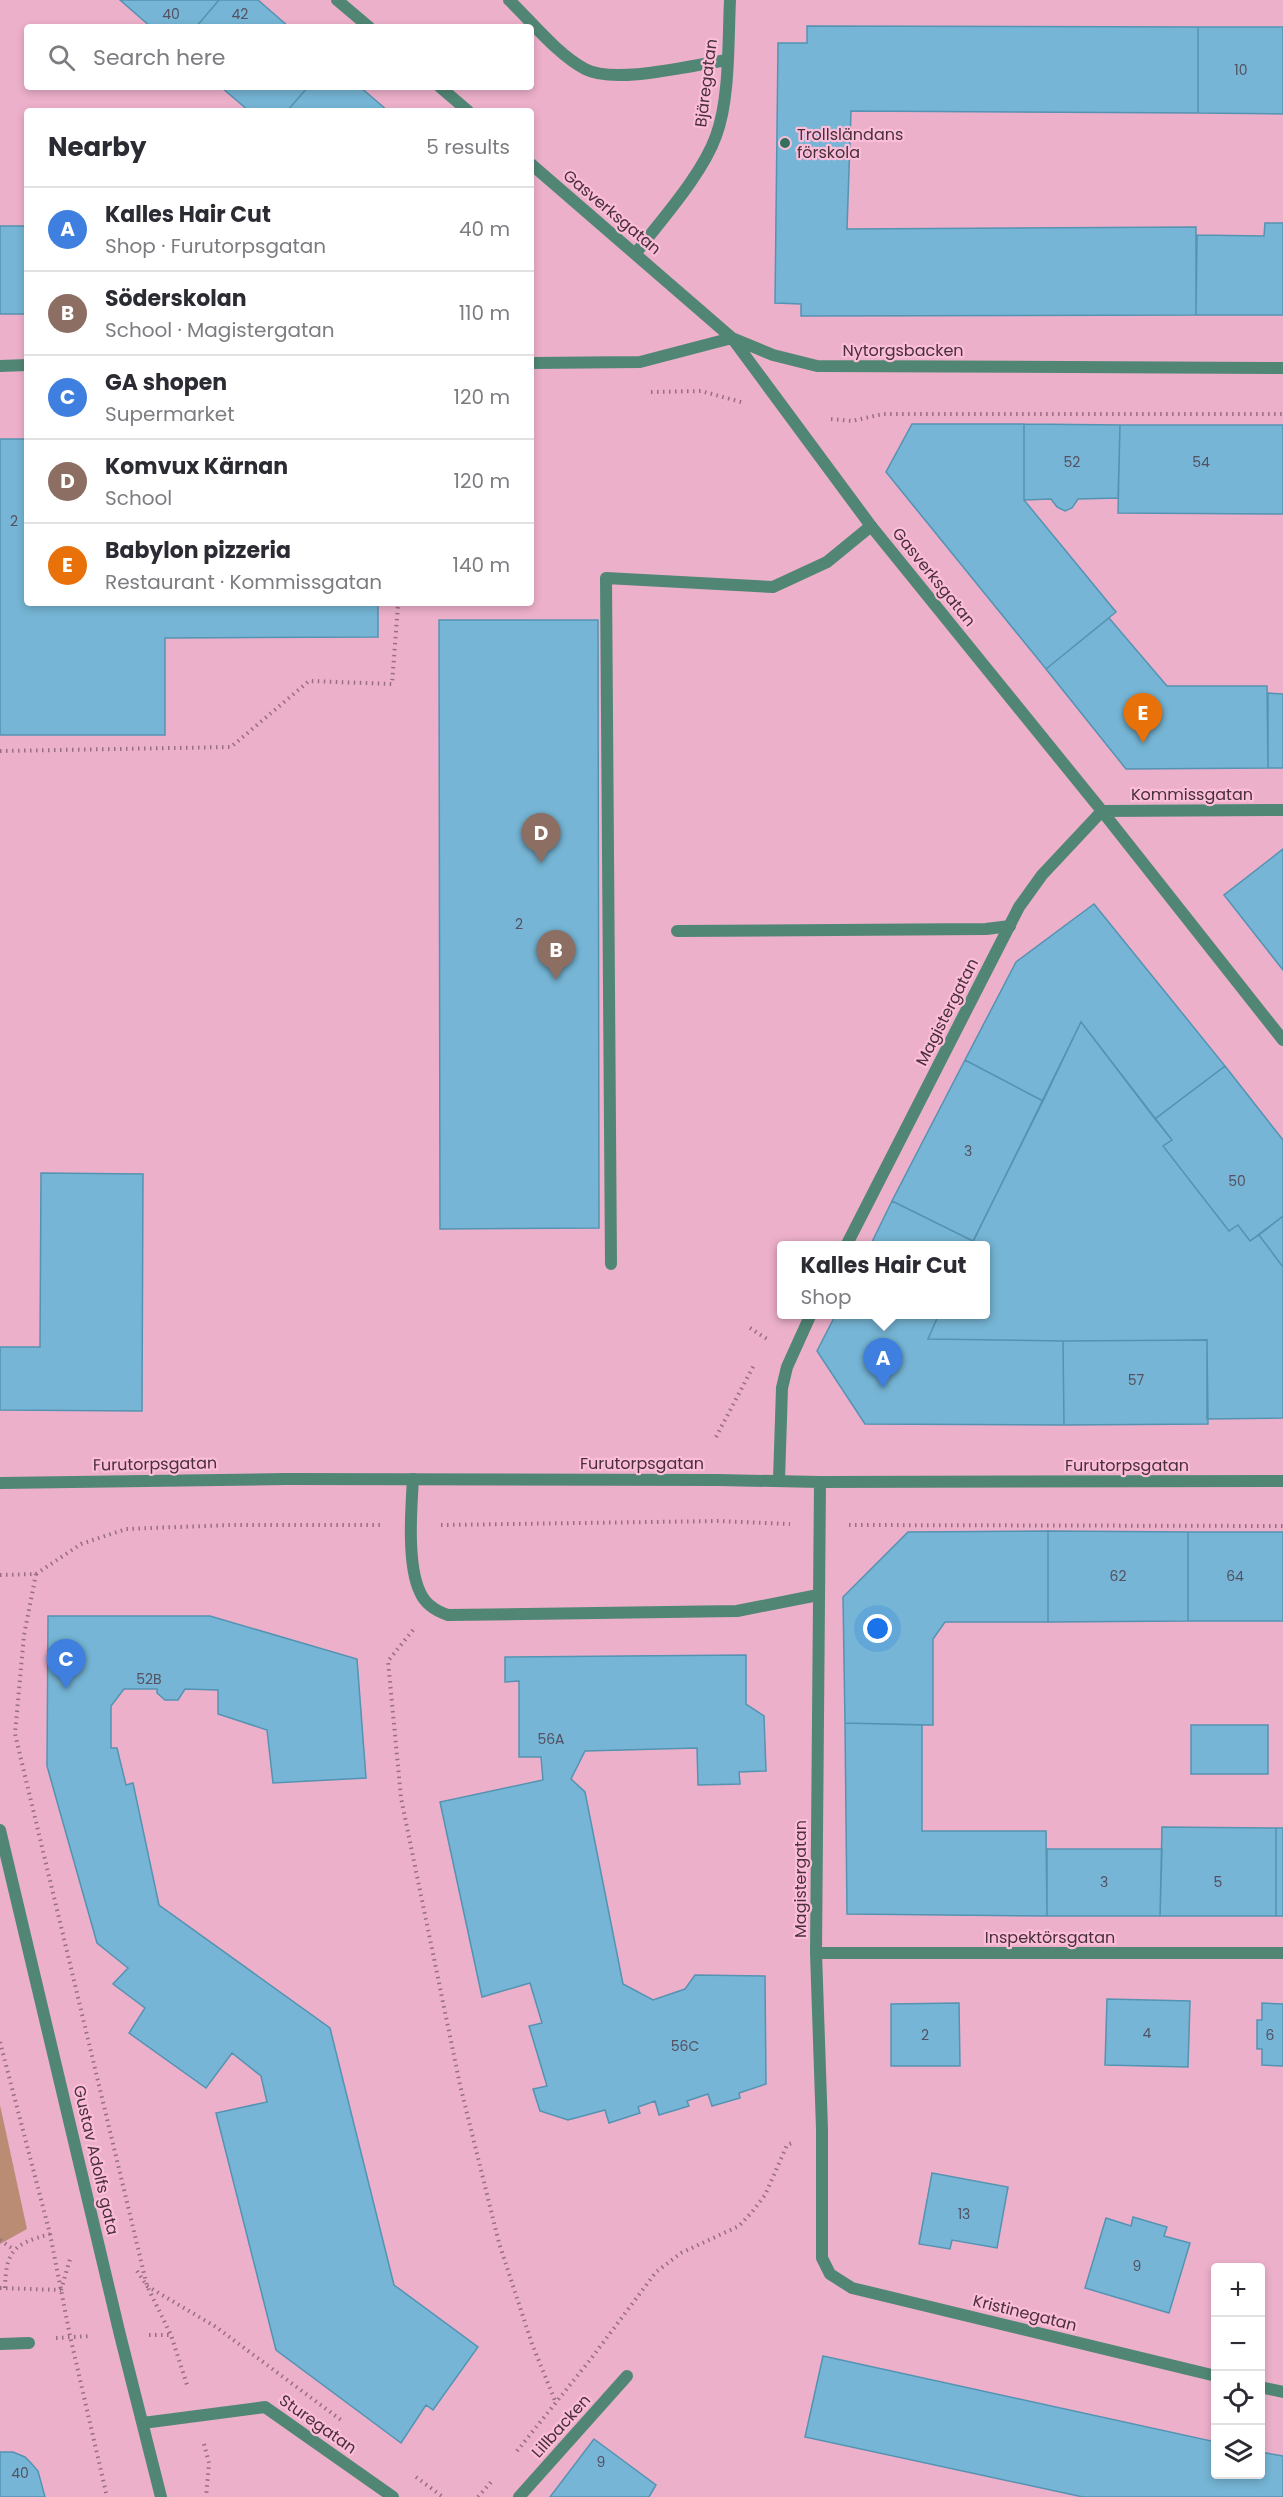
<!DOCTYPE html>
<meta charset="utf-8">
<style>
:root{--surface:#fff;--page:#f7f7f7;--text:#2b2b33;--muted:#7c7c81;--line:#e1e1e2;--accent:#ea580c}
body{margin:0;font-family:Poppins,sans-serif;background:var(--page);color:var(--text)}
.controls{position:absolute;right:18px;bottom:18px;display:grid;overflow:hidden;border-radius:6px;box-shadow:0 3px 9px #0003}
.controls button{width:54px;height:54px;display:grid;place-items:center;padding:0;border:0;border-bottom:2px solid var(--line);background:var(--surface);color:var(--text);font:30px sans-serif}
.you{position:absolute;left:878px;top:1629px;width:21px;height:21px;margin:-15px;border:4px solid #fff;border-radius:50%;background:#1a73e8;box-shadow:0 0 0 9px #1a73e833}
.badge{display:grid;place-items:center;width:39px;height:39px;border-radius:50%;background:var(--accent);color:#fff;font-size:20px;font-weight:700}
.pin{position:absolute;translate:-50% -50px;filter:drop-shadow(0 2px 3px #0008)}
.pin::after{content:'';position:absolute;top:32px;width:21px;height:18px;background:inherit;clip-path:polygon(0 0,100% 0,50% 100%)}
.popup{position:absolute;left:777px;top:1241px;width:213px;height:78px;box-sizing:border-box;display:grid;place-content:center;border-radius:6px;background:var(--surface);filter:drop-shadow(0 2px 4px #0005);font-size:20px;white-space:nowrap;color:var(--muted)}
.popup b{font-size:22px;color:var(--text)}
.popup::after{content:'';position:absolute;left:50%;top:100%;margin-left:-12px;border:12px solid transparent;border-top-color:var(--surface)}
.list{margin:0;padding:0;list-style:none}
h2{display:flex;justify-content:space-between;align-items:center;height:78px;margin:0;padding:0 24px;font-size:26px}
h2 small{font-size:20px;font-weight:400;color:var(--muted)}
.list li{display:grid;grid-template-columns:39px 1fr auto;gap:18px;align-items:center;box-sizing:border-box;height:84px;padding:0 24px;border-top:2px solid var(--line)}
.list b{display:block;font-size:22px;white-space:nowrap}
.list p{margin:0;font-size:20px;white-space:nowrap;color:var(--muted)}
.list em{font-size:20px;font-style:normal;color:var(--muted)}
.icon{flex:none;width:33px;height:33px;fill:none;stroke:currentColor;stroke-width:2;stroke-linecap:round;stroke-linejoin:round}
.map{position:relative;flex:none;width:1283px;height:2497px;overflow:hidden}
.search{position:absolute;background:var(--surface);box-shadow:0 3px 9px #0003;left:24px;top:24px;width:510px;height:66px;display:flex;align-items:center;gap:15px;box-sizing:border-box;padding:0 21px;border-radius:6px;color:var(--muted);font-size:22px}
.panel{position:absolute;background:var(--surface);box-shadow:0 3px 9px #0003;left:24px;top:108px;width:510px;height:498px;border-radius:6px}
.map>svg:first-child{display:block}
.green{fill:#b98c73}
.building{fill:#76b5d5;stroke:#5493b1;stroke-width:1.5}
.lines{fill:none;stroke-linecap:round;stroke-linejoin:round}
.path{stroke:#986e81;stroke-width:4;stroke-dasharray:1.5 4.5;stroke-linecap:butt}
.lane{stroke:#518675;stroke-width:12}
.street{stroke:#518675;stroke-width:12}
.poi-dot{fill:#33715e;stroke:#fbbdd8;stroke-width:2}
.labels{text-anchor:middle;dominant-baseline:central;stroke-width:4.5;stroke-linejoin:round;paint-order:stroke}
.number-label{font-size:14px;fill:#545162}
.street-label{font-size:16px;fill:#49303b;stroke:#fbbdd8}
.poi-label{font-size:16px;fill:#49303b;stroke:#fbbdd8;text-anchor:start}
</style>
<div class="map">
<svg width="1283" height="2497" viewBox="0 0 1283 2497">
<rect width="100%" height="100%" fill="#edb0cb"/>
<path class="green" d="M0,2105L27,2229L0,2244Z"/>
<path class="building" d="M120,0H219L196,27H151Z
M219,0H258L289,27H196Z
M807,26L1198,27V113L851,111L847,229L1196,227V315L801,316V304L775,303L778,43H807Z
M1198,27H1283V114L1198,113Z
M221,87H308L287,111H249Z
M308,87H360L388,111H287Z
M1265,223H1283V315H1196L1197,235L1264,236Z
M0,226H27V314H0Z
M912,424H1024V500L1116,612L1046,669L886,472Z
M1024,424L1120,425L1118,498L1078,499L1072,508L1065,511L1057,507L1051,499L1024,500Z
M1120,425H1283V514L1118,513Z
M0,439H27V603H378V637L165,638V735H0Z
M1109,618L1167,686H1267L1268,768L1126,769L1046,669Z
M439,620H598L599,1228L440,1229Z
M1268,693L1283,694V768H1268Z
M1283,849V970L1224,895Z
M1094,904L1225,1066L1155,1119L1081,1022L1043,1101L965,1060L1016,962Z
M1081,1022L1172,1140L1163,1146L1229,1231L1238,1225L1250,1241L1259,1235L1283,1267V1418L1207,1419V1340L1063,1341L928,1339L939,1314H985V1246H971Z
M965,1060L1043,1101L973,1241L892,1201Z
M1225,1066L1283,1140V1216L1250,1241L1238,1225L1229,1231L1163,1146L1172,1140L1155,1119Z
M41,1173L143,1174L142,1411L0,1410V1347H40Z
M892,1201L973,1241L971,1246H870Z
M1283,1216V1267L1259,1235Z
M836,1314H939L928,1339L1063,1341L1064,1425L865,1424L817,1351Z
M1207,1340L1208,1424L1064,1425L1063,1341Z
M1048,1531V1622H945L933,1639V1725L845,1723L843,1597L908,1532Z
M1048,1531L1188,1532V1621L1048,1622Z
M1188,1532H1283V1621H1188Z
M48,1616H210L357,1659L366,1778L273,1783L267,1730L218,1714V1690L185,1689L178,1700H165L157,1693V1689H124L111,1706V1748H117L126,1785L133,1783L159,1905L330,2028L394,2285L478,2347L433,2410L426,2405L401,2443L276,2350L216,2113L267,2102L261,2076L232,2053L206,2088L129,2033L145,2008L113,1984L128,1968L97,1943L47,1766Z
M746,1655V1704L764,1716L766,1771L739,1772L740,1784L698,1785L697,1748L585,1751L571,1779L585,1792L623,1984L653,2000L685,1989L695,1975L765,1976L766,2084L739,2093L740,2098L712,2106L708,2094L687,2101L689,2106L659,2115L655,2101L638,2107L640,2113L609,2123L605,2110L568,2120L540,2111L533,2089L547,2086L529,2026L542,2023L530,1983L482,1997L440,1802L543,1780L541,1757H519V1681L505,1682V1657Z
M845,1723L922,1725V1831H1046L1047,1916L847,1914Z
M1191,1725H1268V1774H1191Z
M1162,1827L1276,1828V1916H1160Z
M1276,1828H1283V1916H1276Z
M1047,1849H1162L1160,1916H1047Z
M1107,1999L1190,2001L1188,2067L1105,2065Z
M959,2003L960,2066H891V2004Z
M1262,2003L1283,2004V2066L1262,2065V2049H1257V2020H1262Z
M932,2173L1008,2187L997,2248L952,2240L950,2249L919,2244Z
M1133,2217L1167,2227L1164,2236L1190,2243L1169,2313L1085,2288L1106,2218L1131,2226Z
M823,2356L1216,2442V2474H1260V2452L1283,2456V2497H1083L805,2437Z
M594,2439L656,2485L649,2497H550Z
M0,2452H13L25,2457L31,2463L38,2471L45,2497H0Z"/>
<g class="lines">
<path class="path" d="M651,392L701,391L741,402
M831,419L852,421L883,414H1283
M0,751L231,747L309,681L392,684L398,605
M750,1328L767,1339
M716,1437L755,1363
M441,1525L720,1521L790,1524
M849,1525L1283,1526
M36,1574L24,1635L15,1734L147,2286L171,2335L188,2388
M0,1575L36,1574L81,1544L126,1529L230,1525H382
M413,1630L388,1661L401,1798L460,2085L499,2243L532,2344L556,2403
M0,2042L50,2234L70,2336L107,2497
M0,2240L13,2249
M137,2271L147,2286L216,2327L341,2420
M0,2288L61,2290
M5,2288C6,2250 14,2244 50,2234
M61,2290L70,2259
M149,2335H171
M56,2338L90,2336
M204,2444L209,2463L206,2497
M517,2451L590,2360L656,2272L681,2253L739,2226L752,2212L765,2195L787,2145L794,2142
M416,2477L443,2497
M478,2497L491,2482"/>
<path class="lane" d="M677,931L986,929L1010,926
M611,1264L606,578L773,587L827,562L871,526
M413,1479C411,1510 407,1565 420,1592C425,1604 436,1611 448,1615L737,1611L818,1595"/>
<path class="street" d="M337,0L369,27
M509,0C532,22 558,55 585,69C615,85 692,65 727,60
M440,87L468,111
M531,164L732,338L871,526L1102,811L1283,1040
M636,253C661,220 702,175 716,136C730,99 728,40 730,0
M531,363L640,362L732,338L773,355L817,366L1283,368
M0,366L27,365
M1102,811L1283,810
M846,1246L1019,907L1042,875L1102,811
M779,1480L782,1388L787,1367L811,1314
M820,1482L816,1953L822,2129V2258L830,2274L852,2288L1216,2376
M0,1483L286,1479L718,1480L820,1482L1283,1481
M0,1830L120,2335L161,2497
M816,1953H1283
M0,2344L29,2343
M1260,2387L1283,2392
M143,2423L265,2407L393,2497
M519,2497L627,2376"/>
</g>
<circle class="poi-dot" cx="785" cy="143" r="6"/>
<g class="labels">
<g class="number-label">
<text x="171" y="14">40</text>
<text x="240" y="14">42</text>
<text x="1241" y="70">10</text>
<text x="1072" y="462">52</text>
<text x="1201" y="462">54</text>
<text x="14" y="521">2</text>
<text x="519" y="924">2</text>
<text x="968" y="1151">3</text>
<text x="1237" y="1181">50</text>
<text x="1136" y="1380">57</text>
<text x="1118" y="1576">62</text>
<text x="1235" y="1576">64</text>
<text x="149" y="1679">52B</text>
<text x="551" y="1739">56A</text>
<text x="1104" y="1882">3</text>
<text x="1218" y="1882">5</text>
<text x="1147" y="2033">4</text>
<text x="925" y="2035">2</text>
<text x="1270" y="2035">6</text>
<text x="685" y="2046">56C</text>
<text x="964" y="2214">13</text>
<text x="1137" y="2266">9</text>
<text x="601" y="2462">9</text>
<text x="20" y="2473">40</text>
</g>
<g class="street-label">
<text transform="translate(706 83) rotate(-83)">Bjäregatan</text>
<text transform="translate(612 212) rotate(40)">Gasverksgatan</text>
<text x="903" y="350">Nytorgsbacken</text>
<text transform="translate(934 577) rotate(51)">Gasverksgatan</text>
<text x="1192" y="794">Kommissgatan</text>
<text transform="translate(947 1012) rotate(-63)">Magistergatan</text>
<text x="642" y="1463">Furutorpsgatan</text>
<text transform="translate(155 1464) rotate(-1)">Furutorpsgatan</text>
<text x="1127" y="1465">Furutorpsgatan</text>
<text transform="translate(800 1879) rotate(-90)">Magistergatan</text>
<text x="1050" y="1937">Inspektörsgatan</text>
<text transform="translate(96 2160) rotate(77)">Gustav Adolfs gata</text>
<text transform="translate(1025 2313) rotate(14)">Kristinegatan</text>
<text transform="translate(318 2424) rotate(35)">Sturegatan</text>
<text transform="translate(561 2426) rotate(-48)">Lillbacken</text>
</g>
<g class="poi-label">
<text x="797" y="134">Trollsländans<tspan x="797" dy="18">förskola</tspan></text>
</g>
</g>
</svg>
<div class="controls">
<button>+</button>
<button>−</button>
<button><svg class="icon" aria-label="locate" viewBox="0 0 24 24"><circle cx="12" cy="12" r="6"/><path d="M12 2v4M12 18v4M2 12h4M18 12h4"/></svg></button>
<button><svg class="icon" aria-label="layers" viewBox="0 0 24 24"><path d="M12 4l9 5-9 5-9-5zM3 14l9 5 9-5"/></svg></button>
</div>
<div class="you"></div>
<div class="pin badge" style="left:883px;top:1388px;background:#3f7fe0">A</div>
<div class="popup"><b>Kalles Hair Cut</b>Shop</div>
<div class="pin badge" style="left:556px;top:980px;background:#8d6e63">B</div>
<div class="pin badge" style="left:66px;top:1689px;background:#3f7fe0">C</div>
<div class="pin badge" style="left:541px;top:863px;background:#8d6e63">D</div>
<div class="pin badge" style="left:1143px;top:743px;background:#e8710a">E</div>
<div class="search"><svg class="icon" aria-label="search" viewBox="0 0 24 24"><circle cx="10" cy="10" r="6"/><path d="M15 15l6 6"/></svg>Search here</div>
<section class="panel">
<h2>Nearby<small>5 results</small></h2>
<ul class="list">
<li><span class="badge" style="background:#3f7fe0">A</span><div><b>Kalles Hair Cut</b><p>Shop · Furutorpsgatan</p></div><em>40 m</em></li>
<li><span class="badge" style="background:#8d6e63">B</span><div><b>Söderskolan</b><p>School · Magistergatan</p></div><em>110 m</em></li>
<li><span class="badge" style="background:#3f7fe0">C</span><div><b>GA shopen</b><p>Supermarket</p></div><em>120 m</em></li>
<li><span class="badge" style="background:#8d6e63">D</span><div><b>Komvux Kärnan</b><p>School</p></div><em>120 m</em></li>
<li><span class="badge" style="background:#e8710a">E</span><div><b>Babylon pizzeria</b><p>Restaurant · Kommissgatan</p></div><em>140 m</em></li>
</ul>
</section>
</div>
